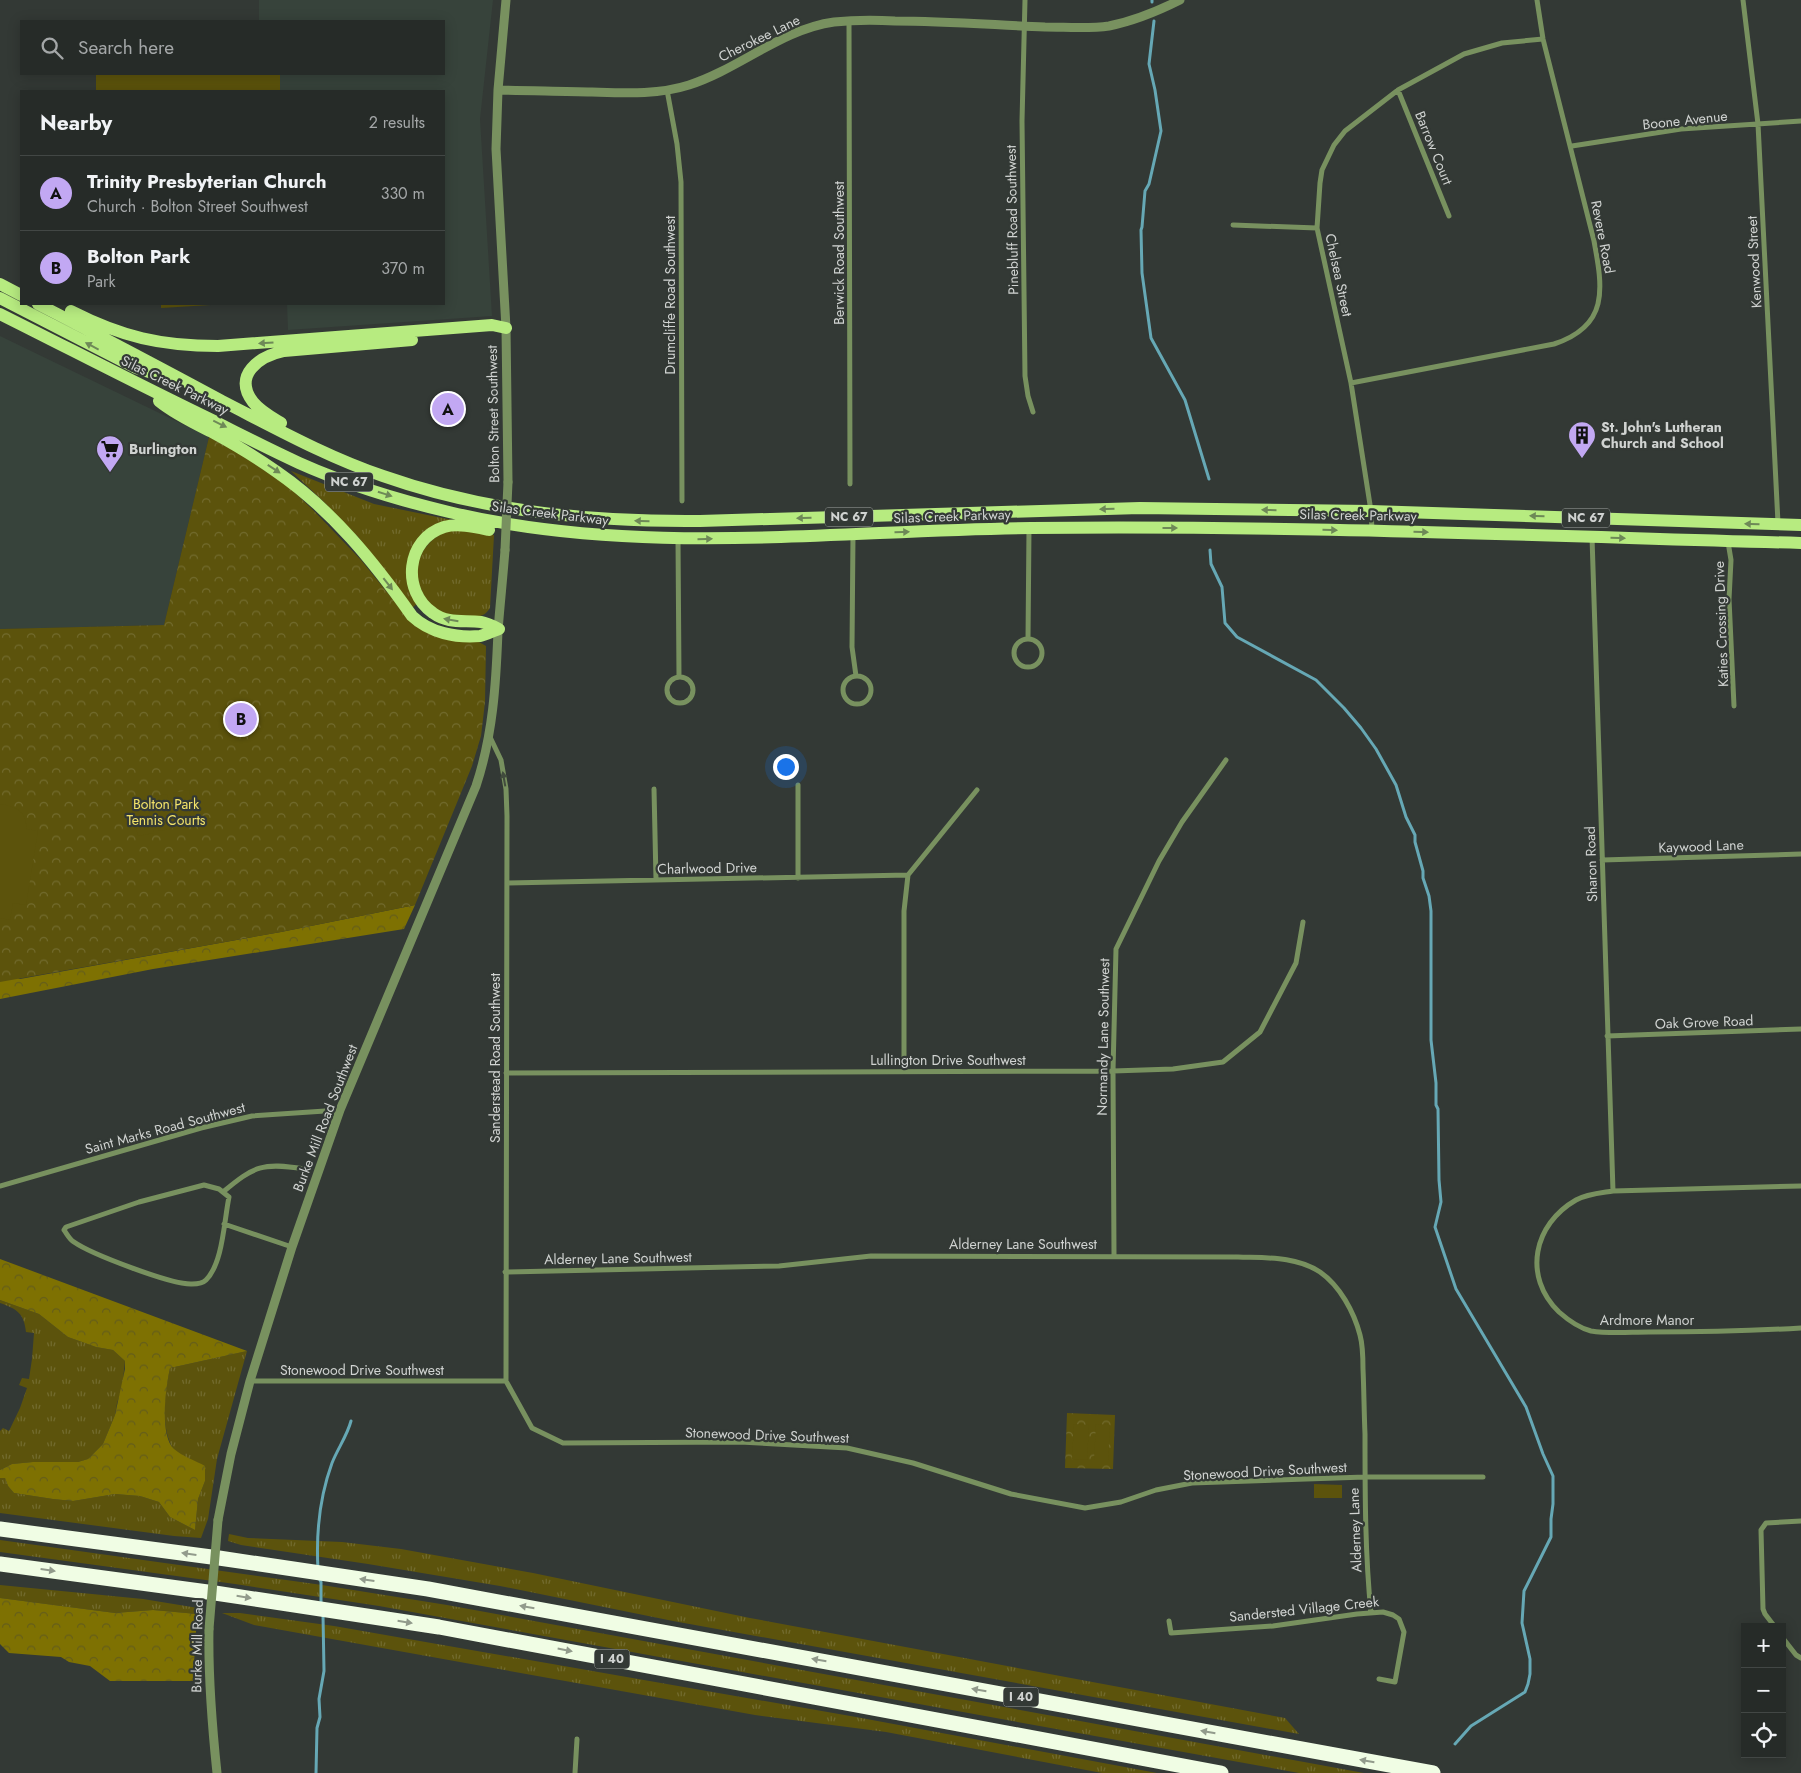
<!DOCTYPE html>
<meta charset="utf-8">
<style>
:root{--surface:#262b28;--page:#323734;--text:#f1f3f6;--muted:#a4a7a8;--line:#424745;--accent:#c2a8f3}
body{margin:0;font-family:Jost,sans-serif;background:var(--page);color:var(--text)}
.controls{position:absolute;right:15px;bottom:15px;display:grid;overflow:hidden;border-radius:0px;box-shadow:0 2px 12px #0003}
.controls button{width:45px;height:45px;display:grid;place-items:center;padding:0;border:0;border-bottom:1px solid var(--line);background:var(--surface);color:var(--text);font:25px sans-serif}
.you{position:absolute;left:785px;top:766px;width:18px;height:18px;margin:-12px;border:4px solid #fff;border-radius:50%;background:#1a73e8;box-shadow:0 0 0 8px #1a73e833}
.badge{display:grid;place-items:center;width:32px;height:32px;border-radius:50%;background:var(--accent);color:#111;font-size:16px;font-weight:700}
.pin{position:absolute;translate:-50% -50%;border:2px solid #fff;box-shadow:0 1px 5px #0006}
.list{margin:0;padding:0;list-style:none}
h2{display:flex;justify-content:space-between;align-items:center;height:65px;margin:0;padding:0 20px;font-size:21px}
h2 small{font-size:16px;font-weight:400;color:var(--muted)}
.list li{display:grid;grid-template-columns:32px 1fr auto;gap:15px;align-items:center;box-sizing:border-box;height:75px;padding:0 20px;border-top:1px solid var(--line)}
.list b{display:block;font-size:19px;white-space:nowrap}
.list p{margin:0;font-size:16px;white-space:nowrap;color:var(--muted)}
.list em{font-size:16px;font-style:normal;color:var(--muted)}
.icon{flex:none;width:28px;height:28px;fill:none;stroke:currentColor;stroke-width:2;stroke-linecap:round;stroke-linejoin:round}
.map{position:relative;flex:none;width:1801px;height:1773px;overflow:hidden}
.search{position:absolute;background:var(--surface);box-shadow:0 2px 12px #0003;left:20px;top:20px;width:425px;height:55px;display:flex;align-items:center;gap:12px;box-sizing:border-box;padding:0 18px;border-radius:0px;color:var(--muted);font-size:19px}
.panel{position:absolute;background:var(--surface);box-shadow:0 2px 12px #0003;left:20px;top:90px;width:425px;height:215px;border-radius:0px}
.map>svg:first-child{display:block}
.built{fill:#37433b}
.grass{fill:url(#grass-tufts)}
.forest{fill:url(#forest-crowns)}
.park{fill:url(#park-crowns)}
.garden{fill:#5c530c}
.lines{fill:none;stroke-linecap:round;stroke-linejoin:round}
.stream{stroke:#66a8b5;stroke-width:3}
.minor{stroke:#78915f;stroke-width:5}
.tertiary{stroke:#78915f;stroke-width:9}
.primary{stroke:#b7eb80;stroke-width:12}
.motorway{stroke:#f0fde4;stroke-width:15}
.tertiary-bridge{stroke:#78915f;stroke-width:9}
.oneway{fill:#6e8957}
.oneway2{fill:#414b3d}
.oneway3{fill:#929b8c}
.labels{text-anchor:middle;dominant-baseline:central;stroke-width:4.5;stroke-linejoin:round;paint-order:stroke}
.shield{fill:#333935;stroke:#a1a5a2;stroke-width:1}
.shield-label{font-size:12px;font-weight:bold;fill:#d0d3d1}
.street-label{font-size:14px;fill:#d0d3d1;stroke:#333935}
.poi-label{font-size:14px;font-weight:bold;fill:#d0d3d1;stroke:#333935;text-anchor:start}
.park-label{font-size:14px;fill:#f3e369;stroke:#333935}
</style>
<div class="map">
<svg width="1801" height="1773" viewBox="0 0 1801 1773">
<defs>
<pattern id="grass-tufts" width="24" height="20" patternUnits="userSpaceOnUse" patternTransform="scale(1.25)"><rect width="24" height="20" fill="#5c530c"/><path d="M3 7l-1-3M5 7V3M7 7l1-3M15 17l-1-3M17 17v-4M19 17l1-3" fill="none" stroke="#726b2e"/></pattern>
<pattern id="forest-crowns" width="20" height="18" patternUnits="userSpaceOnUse" patternTransform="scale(1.25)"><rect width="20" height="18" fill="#7e7102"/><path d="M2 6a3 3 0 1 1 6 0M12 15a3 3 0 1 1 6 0" fill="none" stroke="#645d1a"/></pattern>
<pattern id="park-crowns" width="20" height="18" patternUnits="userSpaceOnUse" patternTransform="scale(1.25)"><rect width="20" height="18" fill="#5c530c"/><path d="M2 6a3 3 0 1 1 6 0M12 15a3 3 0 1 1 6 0" fill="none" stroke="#726b2e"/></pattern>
</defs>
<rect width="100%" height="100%" fill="#333935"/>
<path class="built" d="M259,0H493L480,119L492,316L288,330L287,304H444V91H280V74H444V21H259Z
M0,336L209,437L164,625L0,629Z"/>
<path class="grass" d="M291,471L374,504L457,521L418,540V603L412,608L359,538L323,501Z
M451,529L472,530L494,535L490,608C484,618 475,618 464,616C457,615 447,616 441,612C419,600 409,568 426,547C433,538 441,533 451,529Z
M0,1300L39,1314L68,1337L96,1347L113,1350L125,1361L122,1388L117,1403L115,1415L103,1444L88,1459L78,1462H33L12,1464L0,1470V1431L3,1428L9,1431L20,1408L27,1388L19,1385L22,1378L29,1379L32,1359L34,1333L26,1332C24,1313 17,1309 0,1303Z
M247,1351L217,1459L208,1519L201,1538L174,1536L0,1513V1478H5L8,1486L14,1493L53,1499L73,1501L115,1494L140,1496L159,1502L170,1517L195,1530L198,1499L205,1481C195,1471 180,1460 173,1448C160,1428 165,1390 170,1368Z
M229,1534L248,1538L342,1542L401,1549L533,1573L750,1618L1285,1718L1299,1734L673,1621L500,1586L368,1564L241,1545L228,1541Z
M0,1540L322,1585L447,1605L1364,1773H1299L379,1606L235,1584L0,1552Z
M0,1585L143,1599L198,1608L197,1614L153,1610L115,1613L0,1598Z
M222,1613H240L334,1626L856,1717L1157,1773H1102L886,1732L755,1715L254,1625Z"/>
<path class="forest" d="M415,905L404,929L153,969L0,999V971L20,979L281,932Z
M0,1259L247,1351L170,1368C166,1386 159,1435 174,1449C182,1456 196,1461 205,1466V1481L198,1499L195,1530L170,1517L159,1502L140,1496L115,1494L73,1501L53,1499L14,1493L8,1486L5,1478H0V1470L12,1464L33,1462H78L88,1459L103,1444L115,1415L125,1369V1361L113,1350L96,1347L68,1337L39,1314L0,1300Z
M0,1598L115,1613L153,1610L197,1614L193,1681H110L90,1666L69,1662L61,1657L9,1653L0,1644Z"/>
<path class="park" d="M209,437L242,455L290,488L313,510L361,560L412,623L479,642L486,646L485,702L481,736L472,766L415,905L281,932L0,982V629L164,625Z
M1067,1413L1115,1415L1113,1469L1065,1468Z"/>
<path class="garden" d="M96,74H280V91H96Z
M161,304H227L161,308Z
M189,790L196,824L180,827L173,793Z
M167,794L175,828L159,831L152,797Z
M146,799L154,833L138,836L130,802Z
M0,804C15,806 28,812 26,829L38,831L26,905L13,903L10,920L0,918Z
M1074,1424L1089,1425L1087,1460L1072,1459Z
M1096,1424L1110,1425L1108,1460H1094Z
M1314,1484L1342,1485V1498H1314Z"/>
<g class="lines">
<path class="stream" d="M1152,2V0
M1154,21L1149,64L1155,90L1161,131L1149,184L1145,191L1142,227L1141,230L1142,273L1151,338L1185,400L1209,479
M1210,550L1211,564L1222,587L1225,623L1237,637L1316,680L1344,708L1361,728L1376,749L1396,785L1406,817L1415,835V842L1423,871V878L1429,896L1431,911V1040L1436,1083V1105L1438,1109L1439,1180L1441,1202L1435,1227L1456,1289L1526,1407L1543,1454L1553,1476V1504L1551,1519V1537L1524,1591L1522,1623L1530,1659V1674L1528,1684L1525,1692L1471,1726L1455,1744
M318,1569C316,1534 320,1496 332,1463C338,1448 347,1436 351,1421
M319,1578L321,1582V1603
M316,1773L317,1728L320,1717L319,1699L324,1671L323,1615"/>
<path class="minor" d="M1025,0L1022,121L1025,376L1028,396L1033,412
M1743,0L1758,124L1778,523
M849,21L850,484
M667,90L677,144L681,182L682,501
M1398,90L1449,216
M1572,146L1681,129L1801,121
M1233,225L1317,228
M1351,383L1554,344C1609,326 1603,289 1594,241L1543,39L1537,0
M1372,530L1371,511L1351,383L1317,228L1320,183L1322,170L1334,145L1345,131L1398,90L1464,54L1502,43L1543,39
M853,535L852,647L856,676
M1592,537L1613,1191
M678,539L679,677
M1728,542L1731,560L1729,599L1734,706
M1028,639L1029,528
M1014 653a14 14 0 1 1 28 0a14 14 0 1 1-28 0Z
M843 690a14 14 0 1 1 28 0a14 14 0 1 1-28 0Z
M667 690a13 13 0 1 1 26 0a13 13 0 1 1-26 0Z
M490,737L501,760L506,789L507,816L506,1381
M798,785V878
M654,789L656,880
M1602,860L1801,854
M507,883L908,875
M1607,1036L1801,1029
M904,1071V911L908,875L977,790
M506,1073L1113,1071L1173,1069L1223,1062L1260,1032L1296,963L1303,922
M204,1185L219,1189L229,1197C224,1221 223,1263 206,1280C203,1283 196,1284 192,1284C172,1285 91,1254 74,1242C70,1240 67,1234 64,1230L66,1227L139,1202Z
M0,1186L201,1128L252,1116L340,1110
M1801,1186L1613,1191C1601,1193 1587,1194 1576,1200C1534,1224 1522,1276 1559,1312C1568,1320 1579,1328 1591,1331C1609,1334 1630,1332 1649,1332C1699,1332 1750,1331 1801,1328
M223,1192C254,1166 263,1162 304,1169
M224,1224L292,1247
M1114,1255L1113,1071L1116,949L1159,861L1182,822L1226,760
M505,1272L779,1266L871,1256L1238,1257C1266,1258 1296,1256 1320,1272C1340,1286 1354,1312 1360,1335C1363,1346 1363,1358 1363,1369C1364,1391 1364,1412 1365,1434C1365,1494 1365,1553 1371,1613
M250,1381H506L532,1428L563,1443L740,1442L847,1448L913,1463L1011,1494L1085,1508L1121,1502L1156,1490L1192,1483L1365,1477H1483
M1169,1621L1171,1633L1273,1626L1357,1614L1383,1612L1393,1615L1399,1619L1404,1632L1395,1682L1379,1679
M1775,1627L1765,1614L1763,1609L1761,1530L1766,1523L1801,1521
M1782,1637L1796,1655L1801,1658
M575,1773L577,1739"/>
<path class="tertiary" d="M506,0L498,90L496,149L506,328L508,482
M498,90C529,91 561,91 592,92C624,93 658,95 689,85C739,69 782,29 834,22C854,20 875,20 895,21C945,21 995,25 1045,27C1066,27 1089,29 1109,26C1134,21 1158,11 1180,0
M218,1520L231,1454L250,1381L292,1247L340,1110L476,786C493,735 496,684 498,631C500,604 503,577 505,550
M209,1629C208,1678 212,1725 217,1773"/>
<path class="primary" d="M0,284L21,295
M0,298L136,368L169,378
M38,304C100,336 161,368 222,401C275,428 327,457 383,476C485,512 593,522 700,521L1140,508L1371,511L1801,525
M71,311C122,337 161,346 218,346L492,325L506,328
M0,314C72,350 143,387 216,422C243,436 271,450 299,463C346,484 398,500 449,512C640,558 837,530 1031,528C1288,525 1544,536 1801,543
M159,401C175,414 194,423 212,432C234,444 256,457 277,472C332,510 374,562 412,616C430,633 456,638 480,636C486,635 493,631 499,629
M281,423C271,417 260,411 253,402C232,375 260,356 284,351L412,340
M489,530C475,527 458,523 444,527C406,539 401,591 433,613C448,624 463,620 481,622C487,623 493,626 499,629"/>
<path class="motorway" d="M0,1529L219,1558L428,1589L1433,1773
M0,1564L215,1593L439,1627L1221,1773"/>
<path class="tertiary-bridge" d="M505,550L508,482
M209,1629L218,1520"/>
</g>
<defs><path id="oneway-solid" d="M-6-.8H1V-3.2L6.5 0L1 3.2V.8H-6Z" transform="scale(1.25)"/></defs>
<g class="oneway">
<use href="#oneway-solid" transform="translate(266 343) rotate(176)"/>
<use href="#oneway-solid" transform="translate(92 346) rotate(-152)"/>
<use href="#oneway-solid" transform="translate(220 424) rotate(26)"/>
<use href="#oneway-solid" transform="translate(274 469) rotate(33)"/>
<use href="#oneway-solid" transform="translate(385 494) rotate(18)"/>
<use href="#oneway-solid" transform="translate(1107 509) rotate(178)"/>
<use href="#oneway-solid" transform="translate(1269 510) rotate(-179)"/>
<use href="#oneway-solid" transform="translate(1537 516) rotate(-178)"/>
<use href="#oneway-solid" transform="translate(804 518) rotate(178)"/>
<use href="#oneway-solid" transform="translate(642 521) rotate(-178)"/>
<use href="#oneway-solid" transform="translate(1752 524) rotate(-178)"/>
<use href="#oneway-solid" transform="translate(1170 528)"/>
<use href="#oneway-solid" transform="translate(1330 530) rotate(1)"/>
<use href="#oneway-solid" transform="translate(902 532) rotate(-2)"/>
<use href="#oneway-solid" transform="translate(1421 532) rotate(2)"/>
<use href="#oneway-solid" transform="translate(1618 538) rotate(2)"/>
<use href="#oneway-solid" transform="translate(705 539) rotate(-1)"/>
<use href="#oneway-solid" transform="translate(388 584) rotate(52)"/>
<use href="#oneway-solid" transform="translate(451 620) rotate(-170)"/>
</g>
<use class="oneway2" href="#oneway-solid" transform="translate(504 779) rotate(-100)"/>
<g class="oneway3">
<use href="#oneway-solid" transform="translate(189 1554) rotate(-172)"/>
<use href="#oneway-solid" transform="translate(48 1570) rotate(8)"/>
<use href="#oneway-solid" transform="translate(367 1580) rotate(-172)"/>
<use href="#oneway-solid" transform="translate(244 1597) rotate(9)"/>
<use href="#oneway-solid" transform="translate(527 1607) rotate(-170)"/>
<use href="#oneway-solid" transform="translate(405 1622) rotate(9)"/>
<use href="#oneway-solid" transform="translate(565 1650) rotate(11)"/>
<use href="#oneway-solid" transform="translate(819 1660) rotate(-170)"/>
<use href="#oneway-solid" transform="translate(979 1690) rotate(-170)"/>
<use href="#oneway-solid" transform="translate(1208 1732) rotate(-170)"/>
<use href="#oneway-solid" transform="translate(1367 1761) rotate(-170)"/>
</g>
<defs>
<g id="building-pin" transform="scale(1.4375)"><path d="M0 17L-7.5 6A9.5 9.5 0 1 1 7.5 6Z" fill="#c2a8f3" stroke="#333935"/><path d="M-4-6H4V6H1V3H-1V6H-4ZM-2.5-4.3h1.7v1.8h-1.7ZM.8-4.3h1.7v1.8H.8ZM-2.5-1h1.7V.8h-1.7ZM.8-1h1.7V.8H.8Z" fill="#111"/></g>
<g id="supermarket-pin" transform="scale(1.4375)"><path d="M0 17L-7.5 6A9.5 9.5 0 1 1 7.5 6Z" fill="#c2a8f3" stroke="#333935"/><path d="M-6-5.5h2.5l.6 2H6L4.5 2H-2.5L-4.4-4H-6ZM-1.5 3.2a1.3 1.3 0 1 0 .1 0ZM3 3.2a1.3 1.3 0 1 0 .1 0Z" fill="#111"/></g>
</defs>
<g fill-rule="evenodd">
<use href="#building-pin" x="1582" y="435"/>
<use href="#supermarket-pin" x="110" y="449"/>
</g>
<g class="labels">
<g class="shield">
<rect x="325" y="472.5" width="48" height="19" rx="4"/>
<rect x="825" y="507.5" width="48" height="19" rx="4"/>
<rect x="1562" y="508.5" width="48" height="19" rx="4"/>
<rect x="594.5" y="1649.5" width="35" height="19" rx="4"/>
<rect x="1003.5" y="1687.5" width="35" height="19" rx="4"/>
</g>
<g class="shield-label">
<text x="349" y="482">NC 67</text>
<text x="849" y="517">NC 67</text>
<text x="1586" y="518">NC 67</text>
<text x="612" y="1659">I 40</text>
<text x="1021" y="1697">I 40</text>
</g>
<g class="street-label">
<text transform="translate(759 38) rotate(-26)">Cherokee Lane</text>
<text transform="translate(1685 120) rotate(-6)">Boone Avenue</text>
<text transform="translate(1434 148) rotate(68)">Barrow Court</text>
<text transform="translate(1012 220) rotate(-91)">Pinebluff Road Southwest</text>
<text transform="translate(1603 237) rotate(79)">Revere Road</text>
<text transform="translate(839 253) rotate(-90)">Berwick Road Southwest</text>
<text transform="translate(1754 262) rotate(-93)">Kenwood Street</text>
<text transform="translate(1339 275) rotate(78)">Chelsea Street</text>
<text transform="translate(670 295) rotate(-90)">Drumcliffe Road Southwest</text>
<text transform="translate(175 385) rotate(26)">Silas Creek Parkway</text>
<text transform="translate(493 414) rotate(-91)">Bolton Street Southwest</text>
<text transform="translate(550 513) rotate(7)">Silas Creek Parkway</text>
<text transform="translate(1358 515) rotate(1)">Silas Creek Parkway</text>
<text transform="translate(952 516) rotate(-2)">Silas Creek Parkway</text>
<text transform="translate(1721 624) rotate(-92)">Katies Crossing Drive</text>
<text transform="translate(1701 846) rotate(-2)">Kaywood Lane</text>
<text transform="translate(1591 864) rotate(-92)">Sharon Road</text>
<text transform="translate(707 868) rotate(-1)">Charlwood Drive</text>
<text transform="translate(1704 1022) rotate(-2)">Oak Grove Road</text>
<text transform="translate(1103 1037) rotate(-89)">Normandy Lane Southwest</text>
<text transform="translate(495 1058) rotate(-90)">Sanderstead Road Southwest</text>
<text x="948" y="1060">Lullington Drive Southwest</text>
<text transform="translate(325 1118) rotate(-69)">Burke Mill Road Southwest</text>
<text transform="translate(165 1128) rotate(-15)">Saint Marks Road Southwest</text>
<text x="1023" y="1244">Alderney Lane Southwest</text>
<text transform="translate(618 1258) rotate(-1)">Alderney Lane Southwest</text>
<text x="1647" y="1320">Ardmore Manor</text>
<text x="362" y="1370">Stonewood Drive Southwest</text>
<text transform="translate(767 1435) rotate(2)">Stonewood Drive Southwest</text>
<text transform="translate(1265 1471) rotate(-3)">Stonewood Drive Southwest</text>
<text transform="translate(1355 1530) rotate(-92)">Alderney Lane</text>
<text transform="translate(1304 1609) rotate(-6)">Sandersted Village Creek</text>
<text transform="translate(197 1646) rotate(-89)">Burke Mill Road</text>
</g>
<g class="poi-label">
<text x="1601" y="427">St. John's Lutheran<tspan x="1601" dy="16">Church and School</tspan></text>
<text x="129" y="449">Burlington</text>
</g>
<g class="park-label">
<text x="166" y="804">Bolton Park<tspan x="166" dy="16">Tennis Courts</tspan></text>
</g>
</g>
</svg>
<div class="controls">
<button>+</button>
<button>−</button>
<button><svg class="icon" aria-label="locate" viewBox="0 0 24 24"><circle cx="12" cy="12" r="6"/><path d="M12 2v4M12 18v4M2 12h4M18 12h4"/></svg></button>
</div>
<div class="you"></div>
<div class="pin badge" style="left:448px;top:409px">A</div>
<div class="pin badge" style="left:241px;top:719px">B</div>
<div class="search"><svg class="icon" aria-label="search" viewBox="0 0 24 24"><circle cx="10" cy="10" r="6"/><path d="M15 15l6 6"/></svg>Search here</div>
<section class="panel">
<h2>Nearby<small>2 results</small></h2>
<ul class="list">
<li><span class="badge">A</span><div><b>Trinity Presbyterian Church</b><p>Church · Bolton Street Southwest</p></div><em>330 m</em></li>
<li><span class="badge">B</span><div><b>Bolton Park</b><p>Park</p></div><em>370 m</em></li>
</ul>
</section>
</div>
